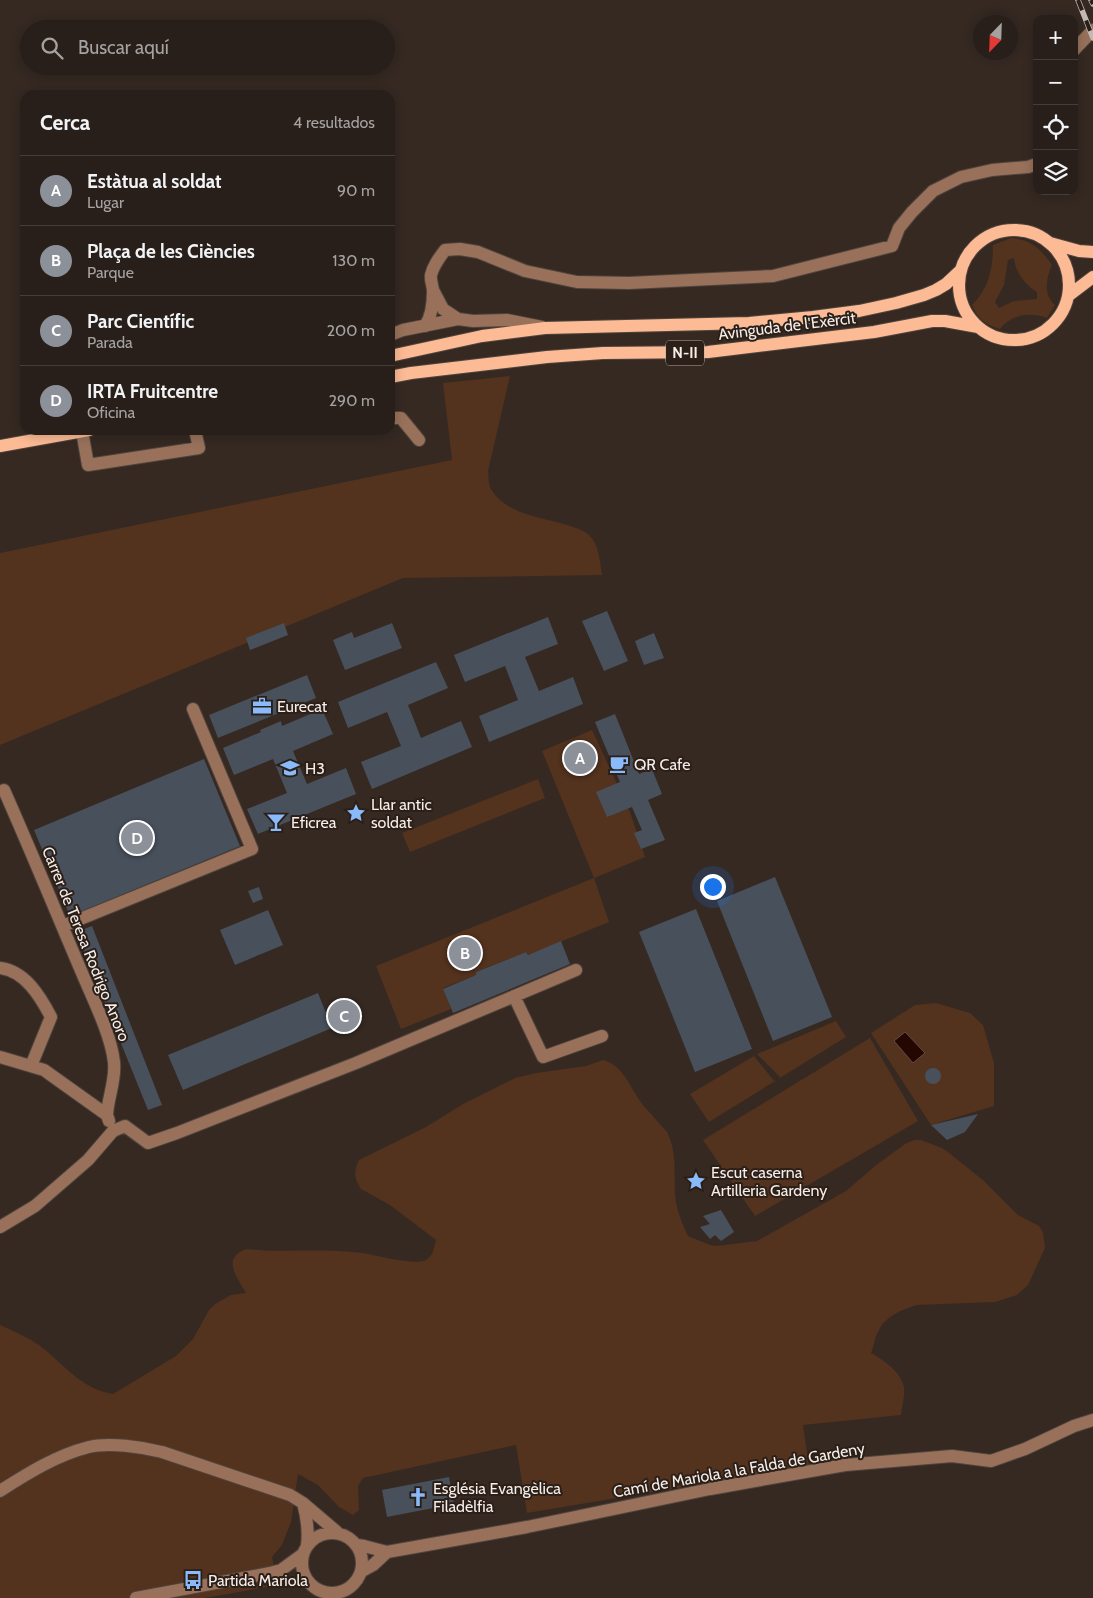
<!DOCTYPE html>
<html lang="es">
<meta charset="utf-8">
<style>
:root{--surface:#281f1a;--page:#302723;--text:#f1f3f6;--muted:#a5a2a2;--line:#443d39;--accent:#8c9099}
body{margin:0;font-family:Cabin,sans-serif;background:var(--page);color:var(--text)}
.controls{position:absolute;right:15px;top:15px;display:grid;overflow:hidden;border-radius:10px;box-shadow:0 2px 12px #0003}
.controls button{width:45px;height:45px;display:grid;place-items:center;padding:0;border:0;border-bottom:1px solid var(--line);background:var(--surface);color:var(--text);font:25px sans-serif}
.compass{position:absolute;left:973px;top:15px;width:45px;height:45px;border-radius:50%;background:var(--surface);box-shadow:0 2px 12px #0003;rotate:203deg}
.you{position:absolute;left:712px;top:886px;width:18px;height:18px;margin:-12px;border:4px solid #fff;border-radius:50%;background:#1a73e8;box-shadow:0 0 0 8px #1a73e833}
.badge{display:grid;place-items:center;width:32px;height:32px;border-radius:50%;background:var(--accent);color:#fff;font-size:16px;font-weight:700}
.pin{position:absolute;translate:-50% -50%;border:2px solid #fff;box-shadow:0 1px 5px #0006}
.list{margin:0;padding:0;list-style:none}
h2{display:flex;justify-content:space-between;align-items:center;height:65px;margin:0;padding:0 20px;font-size:21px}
h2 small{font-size:16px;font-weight:400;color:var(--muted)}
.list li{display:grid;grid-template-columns:32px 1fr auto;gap:15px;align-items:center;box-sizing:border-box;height:70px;padding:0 20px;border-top:1px solid var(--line)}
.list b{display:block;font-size:19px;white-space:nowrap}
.list p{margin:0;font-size:16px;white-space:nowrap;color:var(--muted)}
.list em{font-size:16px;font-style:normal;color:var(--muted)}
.icon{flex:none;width:28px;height:28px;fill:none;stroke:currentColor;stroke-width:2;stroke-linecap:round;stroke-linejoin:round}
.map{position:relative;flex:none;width:1093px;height:1598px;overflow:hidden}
.search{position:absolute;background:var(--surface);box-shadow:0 2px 12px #0003;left:20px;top:20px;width:375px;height:55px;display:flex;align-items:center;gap:12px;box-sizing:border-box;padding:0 18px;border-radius:28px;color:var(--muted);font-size:19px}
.panel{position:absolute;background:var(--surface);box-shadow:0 2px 12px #0003;left:20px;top:90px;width:375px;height:345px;border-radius:15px}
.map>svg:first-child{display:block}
.green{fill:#53321e;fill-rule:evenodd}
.water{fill:#240700;stroke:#634c46}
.building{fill:#48505c}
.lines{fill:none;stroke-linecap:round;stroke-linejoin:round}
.minor-casing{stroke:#50443e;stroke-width:14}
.major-casing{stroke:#50443e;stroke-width:14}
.minor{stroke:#99715a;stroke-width:12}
.major{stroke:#fcbb94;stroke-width:12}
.rail-casing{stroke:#c3bab4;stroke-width:5.5}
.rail{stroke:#2b1f18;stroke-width:4;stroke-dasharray:11;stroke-linecap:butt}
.labels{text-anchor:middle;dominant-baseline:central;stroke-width:4;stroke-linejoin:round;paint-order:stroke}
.shield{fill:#2b1f18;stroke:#b8afaa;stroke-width:1}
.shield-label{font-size:15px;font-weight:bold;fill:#f5ede8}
.street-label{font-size:16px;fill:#f5ede8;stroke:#2b1f18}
.poi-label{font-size:16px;fill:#f5ede8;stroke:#2b1f18;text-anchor:start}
</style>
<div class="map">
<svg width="1093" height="1598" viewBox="0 0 1093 1598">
<rect width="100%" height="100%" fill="#352922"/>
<path class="green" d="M1011,238C1030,239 1041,249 1052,265C1046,279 1043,294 1055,305L1047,318C1030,312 1012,314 1000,329C986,325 977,318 972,305C989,289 993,267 993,245ZM1014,258C1015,272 1025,285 1037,292V299L1014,301L999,308L995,302L1004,285L1008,260Z
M510,376L488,471C489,476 488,482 490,487C503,513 539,517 564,524C572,527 583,529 589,535C599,544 600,562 602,575L403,578L0,745V553L452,460L443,383Z
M592,730L630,812L645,857L594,878L609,922L528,955L526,952L478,971L476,972V975L443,988L451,1009L401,1029L376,966L594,878L542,751Z
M538,779L545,798L410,852L402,833Z
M936,1003L970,1013L983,1025L994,1063V1106L931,1125L871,1033L915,1005Z
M836,1021L846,1037L709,1122L690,1094L754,1056L775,1082L780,1077L757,1054Z
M870,1038L918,1121L755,1216L703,1140Z
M603,1060C624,1065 631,1090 643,1105C651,1114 659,1123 667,1132C677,1152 674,1172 675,1194C676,1209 682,1223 688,1236L710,1245L717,1246L757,1241L846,1191L875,1166L905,1144L914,1140H921L942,1148L948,1152L984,1181L1018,1215L1039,1226L1043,1232L1045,1248L1028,1285L1017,1295L995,1302L917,1305C903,1309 886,1316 879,1330C875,1336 874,1346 871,1353C884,1360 901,1372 904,1387C905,1396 902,1407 901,1415L803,1425L809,1466L527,1513L516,1445L363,1478L358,1486L359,1510L353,1515L339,1507L318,1485L298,1474L291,1522L282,1545L272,1557L278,1585L205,1598H0V1325C13,1331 27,1337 39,1345C64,1364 81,1389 113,1394L176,1356L193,1339L209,1310L215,1304L231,1295L246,1293C238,1279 220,1257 247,1249C290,1254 334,1246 377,1256C388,1258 417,1265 426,1260C433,1256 434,1248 436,1240L390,1205L361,1189L357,1182L355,1175L356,1167L359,1160L426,1127L463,1104L515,1078L536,1073L586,1066Z"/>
<path class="water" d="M905,1032L925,1053L913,1063L894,1041Z"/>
<path class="building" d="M607,611L628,661L604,671L582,621Z
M548,617L558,644L525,657L539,691L573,677L583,704L489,742L479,716L518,700L505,666L465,682L454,655Z
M284,623L288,635L250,650L246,638Z
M392,623L402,648L345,670L333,640L352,632L354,638Z
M654,633L664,658L644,665L635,641Z
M436,662L448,688L408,705L421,738L461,721L472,747L372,789L361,762L401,746L387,712L348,728L338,702Z
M307,675L316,698L218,738L209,715Z
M322,709L333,734L293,751L307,784L346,768L356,794L258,834L247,809L287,793L273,759L234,775L223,748L261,732L260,730L281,721L282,726Z
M615,714L639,774L652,769L662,794L648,800L665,840L641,849L634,833L642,830L632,807L607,817L596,792L620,782L595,722Z
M204,759L240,846L70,916L34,830Z
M775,877L832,1017L773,1041L717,901Z
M259,887L263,899L253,903L248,891Z
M696,909L752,1049L695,1072L639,932Z
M268,910L283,945L235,965L220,930Z
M92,926L162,1105L148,1110L76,932Z
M561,941L570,964L453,1013L443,989L476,975V972L526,952L528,955Z
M318,993L332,1028L183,1090L168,1055Z
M925 1076a8 8 0 1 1 16 0a8 8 0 1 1-16 0Z
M978,1114L965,1132L947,1140L931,1125Z
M721,1210L734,1232L721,1241L715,1235L710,1239L700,1227L710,1224L703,1216Z
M449,1477L454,1504L387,1517L382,1490Z"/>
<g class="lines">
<g class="minor-casing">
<path id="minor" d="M1074,50L1093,30
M433,290L443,309L458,319
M425,326C432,316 433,303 433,291C433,286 430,280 431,275C433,266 439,258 445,250L460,249L478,252L525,271L577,282L629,283L773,276L892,246L899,228L912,212L933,191L961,177L992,170L1028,167L1037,164
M390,335L403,330L458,319L473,321L507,320L542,327
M390,418H401L419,440
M82,431L88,465L199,448L195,430
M4,790C31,851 56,912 82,973C93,999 111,1035 114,1062C116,1080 108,1097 107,1115
M63,926L252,849L193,709
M0,968C25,971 40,996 51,1017L31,1066
M514,996L543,1057L602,1036
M0,1057L44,1070L107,1115L109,1121
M0,1227L35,1206L88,1160L113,1131L125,1126L148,1143L177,1133L356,1063L576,970
M0,1491C28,1473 57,1455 89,1447C109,1442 142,1447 162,1452L290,1495L303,1503L337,1532
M303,1503C307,1518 309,1530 307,1545
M302 1563a30 30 0 1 1 60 0a30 30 0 1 1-60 0Z
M357,1545L364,1546L387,1552L527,1527L710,1489L845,1465L952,1456L991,1461L1025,1449L1074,1426L1093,1420
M362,1571L373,1565L387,1552
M136,1598L270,1573L281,1570L303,1554"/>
</g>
<g class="major-casing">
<path id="major" d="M959 285a55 55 0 1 1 110 0a55 55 0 1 1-110 0Z
M1050,243L1079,251L1093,252
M1068,296L1093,277
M390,356L482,336L545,328L749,323L813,317L859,311L896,303L924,295L936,290L946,284L961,270
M390,377L411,373L547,357L603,353L708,352L874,332L932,321H945L978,327
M0,446L89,430"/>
</g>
<use href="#minor" class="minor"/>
<use href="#major" class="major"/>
<g class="rail-casing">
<path id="rail" d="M1078,0L1093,38
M1091,0L1093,4"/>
</g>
<use href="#rail" class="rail"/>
</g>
<defs>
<g id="office-bare" transform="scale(1.5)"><path d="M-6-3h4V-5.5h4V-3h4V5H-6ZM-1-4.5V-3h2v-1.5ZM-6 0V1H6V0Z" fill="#89bafc" stroke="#2b1f18" stroke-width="2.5" paint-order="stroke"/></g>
<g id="cafe-bare" transform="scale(1.5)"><path d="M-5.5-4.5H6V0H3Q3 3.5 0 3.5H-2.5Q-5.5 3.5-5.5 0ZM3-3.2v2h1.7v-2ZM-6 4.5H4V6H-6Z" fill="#89bafc" stroke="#2b1f18" stroke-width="2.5" paint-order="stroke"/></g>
<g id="university-bare" transform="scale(1.5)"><path d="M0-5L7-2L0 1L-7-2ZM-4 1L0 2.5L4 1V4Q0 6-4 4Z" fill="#89bafc" stroke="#2b1f18" stroke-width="2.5" paint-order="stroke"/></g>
<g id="sight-bare" transform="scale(1.5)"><path d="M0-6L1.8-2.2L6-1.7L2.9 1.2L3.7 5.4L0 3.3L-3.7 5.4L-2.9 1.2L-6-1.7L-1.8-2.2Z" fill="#89bafc" stroke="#2b1f18" stroke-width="2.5" paint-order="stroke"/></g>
<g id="bar-bare" transform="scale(1.5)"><path d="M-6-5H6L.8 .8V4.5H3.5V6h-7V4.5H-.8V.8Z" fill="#89bafc" stroke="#2b1f18" stroke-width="2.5" paint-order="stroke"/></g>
<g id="church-bare" transform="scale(1.5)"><path d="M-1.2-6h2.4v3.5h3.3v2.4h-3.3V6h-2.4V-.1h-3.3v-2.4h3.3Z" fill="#89bafc" stroke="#2b1f18" stroke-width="2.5" paint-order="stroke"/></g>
<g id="bus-bare" transform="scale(1.5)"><path d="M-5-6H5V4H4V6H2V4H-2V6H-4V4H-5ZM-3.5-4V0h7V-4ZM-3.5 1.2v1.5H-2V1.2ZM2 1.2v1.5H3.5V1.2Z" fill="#89bafc" stroke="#2b1f18" stroke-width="2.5" paint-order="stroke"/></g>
</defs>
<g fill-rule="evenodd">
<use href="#office-bare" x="262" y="706"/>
<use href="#cafe-bare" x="619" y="764"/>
<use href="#university-bare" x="290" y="768"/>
<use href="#sight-bare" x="356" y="813"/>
<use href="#bar-bare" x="276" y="822"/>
<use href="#sight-bare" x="696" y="1181"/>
<use href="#church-bare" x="418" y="1497"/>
<use href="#bus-bare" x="193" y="1580"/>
</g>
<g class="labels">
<rect class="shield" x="666" y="340.5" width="38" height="25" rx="4"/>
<g class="shield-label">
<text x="685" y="353">N-II</text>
</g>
<g class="street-label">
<text transform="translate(787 326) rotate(-7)">Avinguda de l'Exèrcit</text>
<text transform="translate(86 944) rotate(68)">Carrer de Teresa Rodrigo Anoro</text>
<text transform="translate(739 1470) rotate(-10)">Camí de Mariola a la Falda de Gardeny</text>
</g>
<g class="poi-label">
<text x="277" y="706">Eurecat</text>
<text x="634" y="764">QR Cafe</text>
<text x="305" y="768">H3</text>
<text x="371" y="804">Llar antic<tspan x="371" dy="18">soldat</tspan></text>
<text x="291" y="822">Eficrea</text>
<text x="711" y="1172">Escut caserna<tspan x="711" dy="18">Artilleria Gardeny</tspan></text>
<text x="433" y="1488">Església Evangèlica<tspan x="433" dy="18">Filadèlfia</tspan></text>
<text x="208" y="1580">Partida Mariola</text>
</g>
</g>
</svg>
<div class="controls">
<button>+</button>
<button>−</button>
<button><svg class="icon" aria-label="locate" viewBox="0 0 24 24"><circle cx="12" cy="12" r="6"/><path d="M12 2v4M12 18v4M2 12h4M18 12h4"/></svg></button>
<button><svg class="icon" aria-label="layers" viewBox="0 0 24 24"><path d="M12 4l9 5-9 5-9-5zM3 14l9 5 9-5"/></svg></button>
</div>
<svg class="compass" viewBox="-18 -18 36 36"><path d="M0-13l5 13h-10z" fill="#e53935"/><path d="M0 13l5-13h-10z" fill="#a5a2a2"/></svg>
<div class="you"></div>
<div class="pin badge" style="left:580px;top:758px">A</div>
<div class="pin badge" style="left:465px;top:953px">B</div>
<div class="pin badge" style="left:344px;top:1016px">C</div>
<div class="pin badge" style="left:137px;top:838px">D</div>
<div class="search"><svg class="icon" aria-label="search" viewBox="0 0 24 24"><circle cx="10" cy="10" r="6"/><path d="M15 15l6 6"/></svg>Buscar aquí</div>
<section class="panel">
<h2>Cerca<small>4 resultados</small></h2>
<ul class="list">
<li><span class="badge">A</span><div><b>Estàtua al soldat</b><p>Lugar</p></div><em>90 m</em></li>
<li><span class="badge">B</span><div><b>Plaça de les Ciències</b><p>Parque</p></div><em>130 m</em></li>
<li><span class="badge">C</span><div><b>Parc Científic</b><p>Parada</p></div><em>200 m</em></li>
<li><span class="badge">D</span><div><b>IRTA Fruitcentre</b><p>Oficina</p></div><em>290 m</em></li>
</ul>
</section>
</div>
